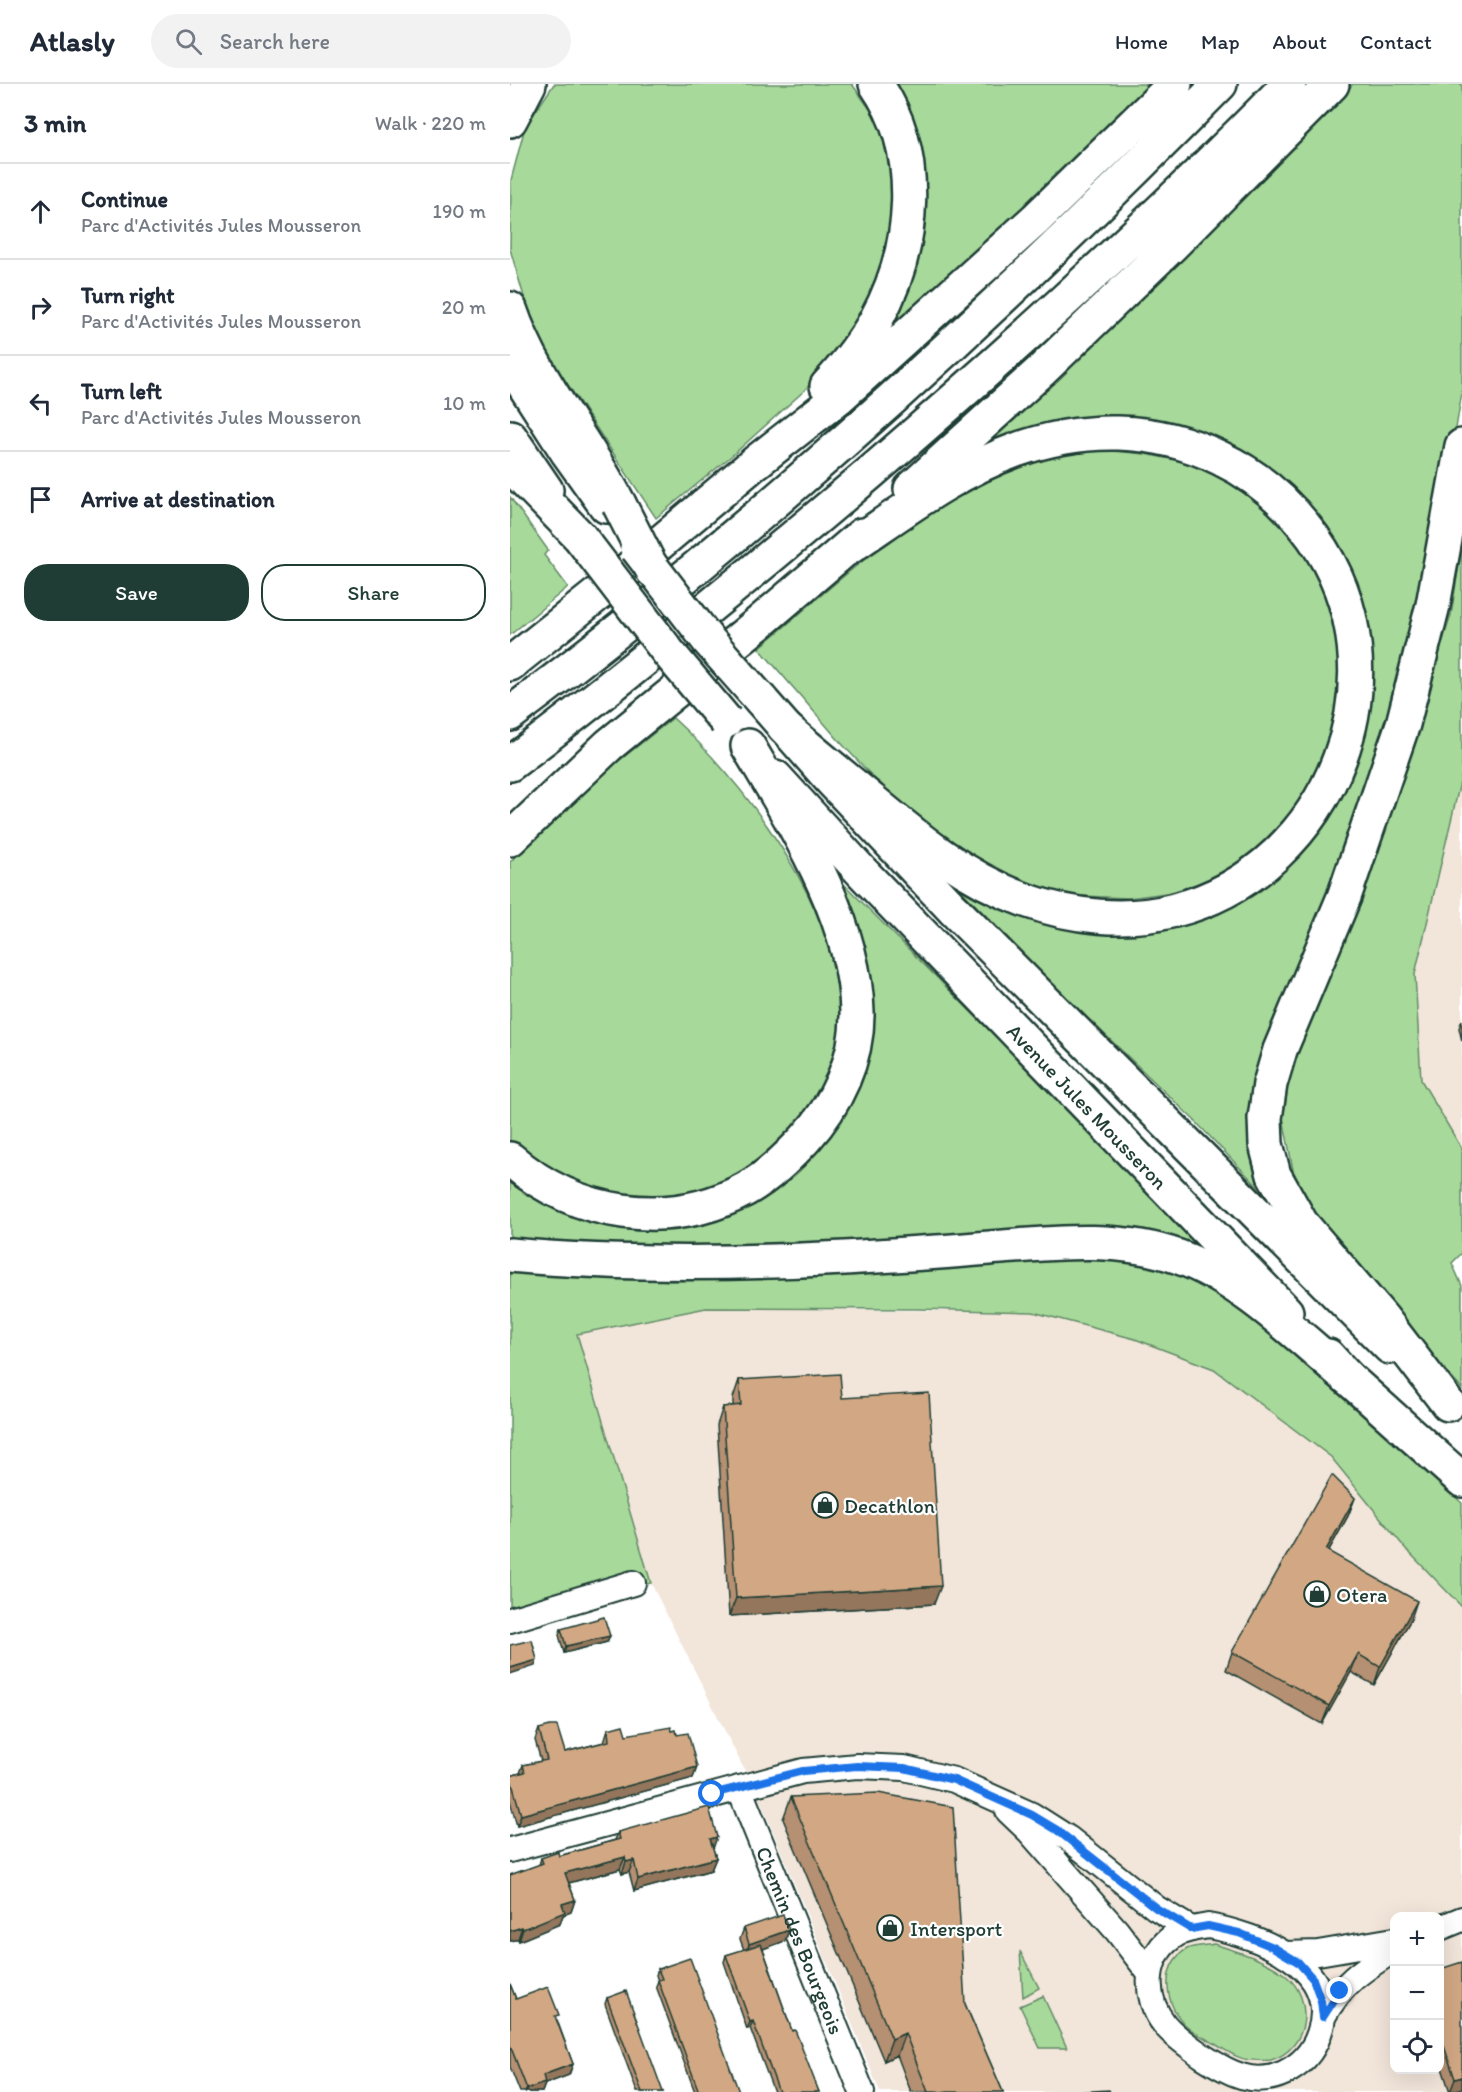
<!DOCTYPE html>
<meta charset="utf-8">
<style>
:root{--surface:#fff;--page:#f2f2f3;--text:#1f2937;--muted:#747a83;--line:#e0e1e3;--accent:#1f3d34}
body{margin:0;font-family:Itim,sans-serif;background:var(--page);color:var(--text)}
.controls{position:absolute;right:18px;bottom:18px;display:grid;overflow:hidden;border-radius:12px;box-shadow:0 6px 24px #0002}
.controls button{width:54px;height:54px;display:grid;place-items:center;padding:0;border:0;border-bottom:2px solid var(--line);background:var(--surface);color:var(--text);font:30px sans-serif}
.stop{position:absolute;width:18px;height:18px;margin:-14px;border:4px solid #1a73e8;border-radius:50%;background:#fff}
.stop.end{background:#1a73e8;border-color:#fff;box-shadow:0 2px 6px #0008}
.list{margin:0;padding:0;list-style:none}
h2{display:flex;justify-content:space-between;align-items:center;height:78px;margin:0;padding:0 24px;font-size:26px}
h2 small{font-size:20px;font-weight:400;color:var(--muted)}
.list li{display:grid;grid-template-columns:39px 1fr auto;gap:18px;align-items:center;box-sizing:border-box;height:96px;padding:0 24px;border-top:2px solid var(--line)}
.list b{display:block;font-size:22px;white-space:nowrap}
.list p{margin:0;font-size:20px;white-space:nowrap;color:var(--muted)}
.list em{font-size:20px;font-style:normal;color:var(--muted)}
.actions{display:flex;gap:12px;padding:18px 24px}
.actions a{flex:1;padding:14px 0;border:2px solid var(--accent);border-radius:24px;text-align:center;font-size:21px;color:var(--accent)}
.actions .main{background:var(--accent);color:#fff}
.icon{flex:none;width:33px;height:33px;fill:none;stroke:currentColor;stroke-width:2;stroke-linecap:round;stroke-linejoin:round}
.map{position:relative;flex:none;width:952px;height:2008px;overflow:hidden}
header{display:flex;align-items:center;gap:36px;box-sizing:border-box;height:84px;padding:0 30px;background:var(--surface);border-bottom:2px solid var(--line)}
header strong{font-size:28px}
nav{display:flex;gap:33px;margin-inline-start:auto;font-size:21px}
.search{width:420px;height:54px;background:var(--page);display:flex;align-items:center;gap:15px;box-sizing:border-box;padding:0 21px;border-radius:33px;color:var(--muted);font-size:22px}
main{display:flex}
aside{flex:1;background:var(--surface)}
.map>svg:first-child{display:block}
.built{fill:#f2e5da;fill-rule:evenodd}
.green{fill:#a7d99a;stroke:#638b67;stroke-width:1.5}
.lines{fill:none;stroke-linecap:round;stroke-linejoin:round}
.street-casing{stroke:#1f3d34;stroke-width:28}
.primary-casing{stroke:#1f3d34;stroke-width:38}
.highway-casing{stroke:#1f3d34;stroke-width:38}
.street{stroke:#fff;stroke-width:24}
.primary{stroke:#fff;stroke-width:33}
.highway{stroke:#fff;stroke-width:33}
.primary-bridge-casing{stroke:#1f3d34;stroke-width:38;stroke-linecap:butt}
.highway-bridge-casing{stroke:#1f3d34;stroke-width:38;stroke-linecap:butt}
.primary-bridge{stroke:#fff;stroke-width:33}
.highway-bridge{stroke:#fff;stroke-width:33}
.wall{fill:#b59072;stroke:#1f3d34;stroke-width:1.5}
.shaded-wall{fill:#93765c;stroke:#1f3d34;stroke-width:1.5}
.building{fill:#d2a884;stroke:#1f3d34;stroke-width:1.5}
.route{stroke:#1a73e8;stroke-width:8}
.labels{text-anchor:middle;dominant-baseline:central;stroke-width:4.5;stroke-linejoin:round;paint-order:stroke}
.street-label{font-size:21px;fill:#1f3d34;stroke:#fff}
.poi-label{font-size:21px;fill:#1f3d34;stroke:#fff;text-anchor:start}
</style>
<header>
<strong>Atlasly</strong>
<div class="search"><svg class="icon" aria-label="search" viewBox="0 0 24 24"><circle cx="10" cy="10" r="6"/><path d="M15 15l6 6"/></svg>Search here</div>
<nav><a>Home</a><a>Map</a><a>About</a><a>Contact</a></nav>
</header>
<main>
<aside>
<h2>3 min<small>Walk · 220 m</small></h2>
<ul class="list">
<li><svg class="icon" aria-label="ahead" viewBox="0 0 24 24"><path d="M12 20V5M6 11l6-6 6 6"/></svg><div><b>Continue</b><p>Parc d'Activités Jules Mousseron</p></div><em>190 m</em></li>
<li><svg class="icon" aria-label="right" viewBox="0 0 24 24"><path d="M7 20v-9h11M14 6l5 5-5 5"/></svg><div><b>Turn right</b><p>Parc d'Activités Jules Mousseron</p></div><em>20 m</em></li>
<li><svg class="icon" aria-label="left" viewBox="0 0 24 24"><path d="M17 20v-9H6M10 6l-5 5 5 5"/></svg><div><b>Turn left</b><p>Parc d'Activités Jules Mousseron</p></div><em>10 m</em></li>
<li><svg class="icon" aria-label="arrive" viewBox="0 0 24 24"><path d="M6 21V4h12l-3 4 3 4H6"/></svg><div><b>Arrive at destination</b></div></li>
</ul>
<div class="actions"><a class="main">Save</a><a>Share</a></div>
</aside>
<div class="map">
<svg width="952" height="2008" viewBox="0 0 952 2008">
<rect width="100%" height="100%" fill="#fff"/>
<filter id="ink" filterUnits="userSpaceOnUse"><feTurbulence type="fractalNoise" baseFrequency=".0167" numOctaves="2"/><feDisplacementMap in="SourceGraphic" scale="12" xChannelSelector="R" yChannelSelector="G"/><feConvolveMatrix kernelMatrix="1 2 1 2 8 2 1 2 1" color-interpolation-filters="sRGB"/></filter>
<g filter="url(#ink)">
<path class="built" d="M952,690V1065L911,996L905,890Z
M196,1224L523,1228L625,1255L704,1285L821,1373L895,1464L952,1523V2008H370L252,1721L141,1499L66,1250ZM884,1832H930V1986H884Z"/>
<path class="green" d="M44,0H342L369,38L383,100V144L362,208L330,264L295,306L225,369L146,434L31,260L19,230L0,165L1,96L15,43Z
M378,0H644L388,246L377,244L410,133L411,66L388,12Z
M843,0H952V308L930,441L874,671L765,950L761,1110L756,1111L684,1036L559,916L432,787L664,834L831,698L841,505L694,353L466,364L823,21Z
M591,366L635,370L685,380L728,399L771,437L809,493L820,526L832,581L829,636L806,695L783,726L749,762L718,786L671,807L619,814L548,811L475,781L434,757L377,708L332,660L249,564C331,496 423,406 527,376C548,370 570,369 591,366Z
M0,413L38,466L34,471L58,503L0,551Z
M952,462V690L905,890L911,996L952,1065V1169L942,1179L952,1202V1305L865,1210L805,1136L783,1086L770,1018L787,956L880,725L941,531Z
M163,634C231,696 296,785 323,873C327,887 331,930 331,946C331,955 322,989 317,998C313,1008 305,1016 300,1025C285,1046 264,1068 243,1083C201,1111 128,1122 80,1106C53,1098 19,1077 0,1056V778L45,732L91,691Z
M328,794L471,938L707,1171L0,1162V1090L199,1131L344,998Z
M594,1171L656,1181L714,1208L762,1247L952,1419V1523L895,1464L821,1373L704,1285L625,1255L523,1228L406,1225L196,1224L67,1250L141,1499L0,1534V1181L160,1197L277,1192Z
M704,1860C728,1868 755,1875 775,1891C805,1914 799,1965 761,1976C755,1977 748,1976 743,1976C729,1976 717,1967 705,1960C697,1955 686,1950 678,1943C655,1925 648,1881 677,1865C684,1861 696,1862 704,1860Z
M510,1867L529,1904L513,1913Z
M533,1912L557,1964H530L510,1922Z"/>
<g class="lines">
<g class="street-casing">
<g id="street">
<path d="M0,1536L123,1499"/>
<path id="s1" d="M229,1704L352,2008"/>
<path d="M498,1727L519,1747L607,1847L640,1890"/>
<path d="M0,1766L293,1687L347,1682L394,1684L444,1696L522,1731L558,1754L646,1824L681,1845"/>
<path d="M698,1842C748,1851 833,1883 809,1950C803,1968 791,1981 774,1989C744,2003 719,1989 694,1973C680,1963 666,1954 655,1941C632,1913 634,1869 667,1850C677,1845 687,1844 698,1842Z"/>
<path d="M930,1844L952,1835"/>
<path d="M775,1870L808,1869L884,1856"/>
<path d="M813,1933C832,1899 852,1886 884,1866"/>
</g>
</g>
<g class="primary-casing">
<g id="primary">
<path d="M0,279L58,369L96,422"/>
<path d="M0,353L36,406"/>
<path d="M251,616L321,696L443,825L880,1263"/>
<path id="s2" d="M265,693L352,788L776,1228"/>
<path d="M818,1272L838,1294L952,1396"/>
</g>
</g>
<g class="highway-casing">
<path id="highway" d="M0,36L19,0
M0,225C24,296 75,354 109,420
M317,302C335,282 353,260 366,236C405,165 414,69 366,0
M0,381L70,453
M401,405L531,287L662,161L822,0
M0,580L113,490L246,378L329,313L526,135L665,0
M0,630C254,440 488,226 710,0
M274,643C302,667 330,690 358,713C407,754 454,794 515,816C562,833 616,839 665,826C824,785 899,588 803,453C779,420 748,392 710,374C645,342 573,342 506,366C444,388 391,429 337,465
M0,680C124,587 242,489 360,389C504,265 646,136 779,0
M0,755L99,661L249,539L352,451
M0,1075C65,1132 159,1147 236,1105C259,1092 277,1074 295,1055C326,1021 348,975 347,928C345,835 284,740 238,662
M0,1171C112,1181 223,1180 335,1174C384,1171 432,1168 480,1164C543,1159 608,1151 669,1173C731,1195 788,1252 838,1294
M938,1320L873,1235L791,1139L764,1091L756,1060L755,1034L760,1000L770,966L834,813L893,640L923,521L952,362"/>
</g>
<use href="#street" class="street"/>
<use href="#primary" class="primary"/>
<use href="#highway" class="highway"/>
<g class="primary-bridge-casing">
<path id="primary-bridge" d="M70,453L158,568L216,637
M127,464L198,556L251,616"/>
</g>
<g class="highway-bridge-casing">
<path id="highway-bridge" d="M109,420L143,487"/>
</g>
<use href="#primary-bridge" class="primary-bridge"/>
<use href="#highway-bridge" class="highway-bridge"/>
</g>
<path class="wall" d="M952,936V957L949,944Z
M229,1296L332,1314L424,1520L219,1532L207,1341L213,1323L223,1322V1314Z
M845,1414L838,1432L818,1468L901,1535L864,1601L841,1588L812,1640L716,1586L722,1568Z
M51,1545L97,1558L54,1569L49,1551Z
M29,1645L55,1668L94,1658L98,1645L116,1651L162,1647L167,1651L187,1683L183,1694L7,1742L0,1717V1692L10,1689L13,1681L31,1677L25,1656Z
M281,1713L455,1920L493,2008H401L387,1971L374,1977L273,1735Z
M108,1748L203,1765L206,1774L201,1786L124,1807L119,1788L112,1790L110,1785L59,1799L65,1816L61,1828L53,1831L50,1840L9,1857L8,1855L0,1857V1791L29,1781L31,1774L49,1772L105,1756Z
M234,1844L279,1846L275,1857L253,1865L282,1947L309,2008H264L240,1944L237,1945L214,1878L216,1871L234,1866L230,1855Z
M148,1885L229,2008H185L146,1902L148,1897L146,1891Z
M930,1885L952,2004L942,2008H940L930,1978Z
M0,1900L6,1915L47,1936L63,1980L59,1991L35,2000L32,2008H10L0,1983Z
M97,1914L153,2008H127L95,1920Z"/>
<path class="shaded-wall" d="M845,1414L838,1432L809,1484L816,1466Z
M431,1502L424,1520L219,1532L226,1514Z
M907,1517L901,1535L864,1601L870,1583Z
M100,1552L97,1558L54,1569L56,1562Z
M848,1570L841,1588L812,1640L819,1622Z
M27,1576L25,1582L0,1590V1584Z
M187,1683L183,1694L7,1742L11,1731Z
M207,1753L203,1765L200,1755Z
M115,1773L110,1785L51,1801L55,1789Z
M206,1774L201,1786L124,1807L128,1795Z
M124,1776L119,1788L112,1790L116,1778Z
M65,1816L61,1828L53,1831L50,1840L9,1857L13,1845L52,1820Z
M12,1843L8,1855L0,1857V1847Z
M279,1846L275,1857L236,1871L239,1860Z
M243,1937L240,1944L237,1945L240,1938Z
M395,1949L387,1971L374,1977L382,1955Z
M63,1980L59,1991L35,2000L32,2008H15L17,2005L33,1991Z
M952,1993V2004L940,2008L945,1995Z"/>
<path class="building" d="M330,1290L332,1314L419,1309L431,1502L226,1514L213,1323L231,1321L229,1296Z
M822,1391L845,1414L816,1466L907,1517L870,1583L848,1570L819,1622L722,1568Z
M94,1533L100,1552L56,1562L51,1545Z
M22,1556L27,1576L0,1584V1561Z
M113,1641L116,1651L161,1643L162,1647L166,1646L167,1651L178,1649L187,1683L11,1731L0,1692L15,1688L13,1681L37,1676L29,1645L40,1642H47L55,1668L99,1657L98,1645Z
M368,1709L443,1723L455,1920L493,2008H418L395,1949L382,1955L281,1713Z
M199,1723L207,1753L200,1755L206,1774L128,1795L124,1776L116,1778L115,1773L55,1789L65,1816L52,1820L55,1828L13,1845L12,1843L0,1847V1791L33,1779L31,1774L48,1768L49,1772L110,1755L108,1748Z
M273,1831L279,1846L239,1860L234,1844Z
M251,1860L282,1947L285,1946L309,2008H269L243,1937L240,1938L216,1871Z
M180,1874L229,2008H189L148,1896L152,1895L148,1885Z
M952,1878V1993L945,1995L930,1950V1885Z
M0,1900L6,1915L38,1903L49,1931L45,1932L63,1980L33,1991L35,1999L17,2005L0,1961Z
M116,1907L153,2008H132L97,1914Z
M599,2006L600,2008H565Z"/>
</g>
<g class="lines" filter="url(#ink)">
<path class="route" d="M202,1710L293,1687L347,1682L394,1684L444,1696L522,1731L547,1746L646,1824L681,1845L698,1842L729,1849L763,1863L788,1878L803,1895L811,1917L813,1933L830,1907"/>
</g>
<defs>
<g id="shop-ring" transform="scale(1.35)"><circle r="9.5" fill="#fff" stroke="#1f3d34" stroke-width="1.5"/><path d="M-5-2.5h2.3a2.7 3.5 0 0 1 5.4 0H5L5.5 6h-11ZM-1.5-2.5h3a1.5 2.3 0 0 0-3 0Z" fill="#1f3d34"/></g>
</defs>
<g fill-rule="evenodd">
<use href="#shop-ring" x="315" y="1421"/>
<use href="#shop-ring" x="807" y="1510"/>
<use href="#shop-ring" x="380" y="1844"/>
</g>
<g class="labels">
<g class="street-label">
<text stroke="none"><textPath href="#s2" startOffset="454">Avenue Jules Mousseron</textPath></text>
<text stroke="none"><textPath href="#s1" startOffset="164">Chemin des Bourgeois</textPath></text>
</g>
<g class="poi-label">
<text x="334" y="1421">Decathlon</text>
<text x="826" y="1510">Otera</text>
<text x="400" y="1844">Intersport</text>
</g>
</g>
</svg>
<div class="controls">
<button>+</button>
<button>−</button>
<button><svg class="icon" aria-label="locate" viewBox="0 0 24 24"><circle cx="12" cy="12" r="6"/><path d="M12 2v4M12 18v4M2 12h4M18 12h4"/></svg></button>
</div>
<div class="stop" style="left:202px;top:1710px"></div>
<div class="stop end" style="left:830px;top:1907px"></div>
</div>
</main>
